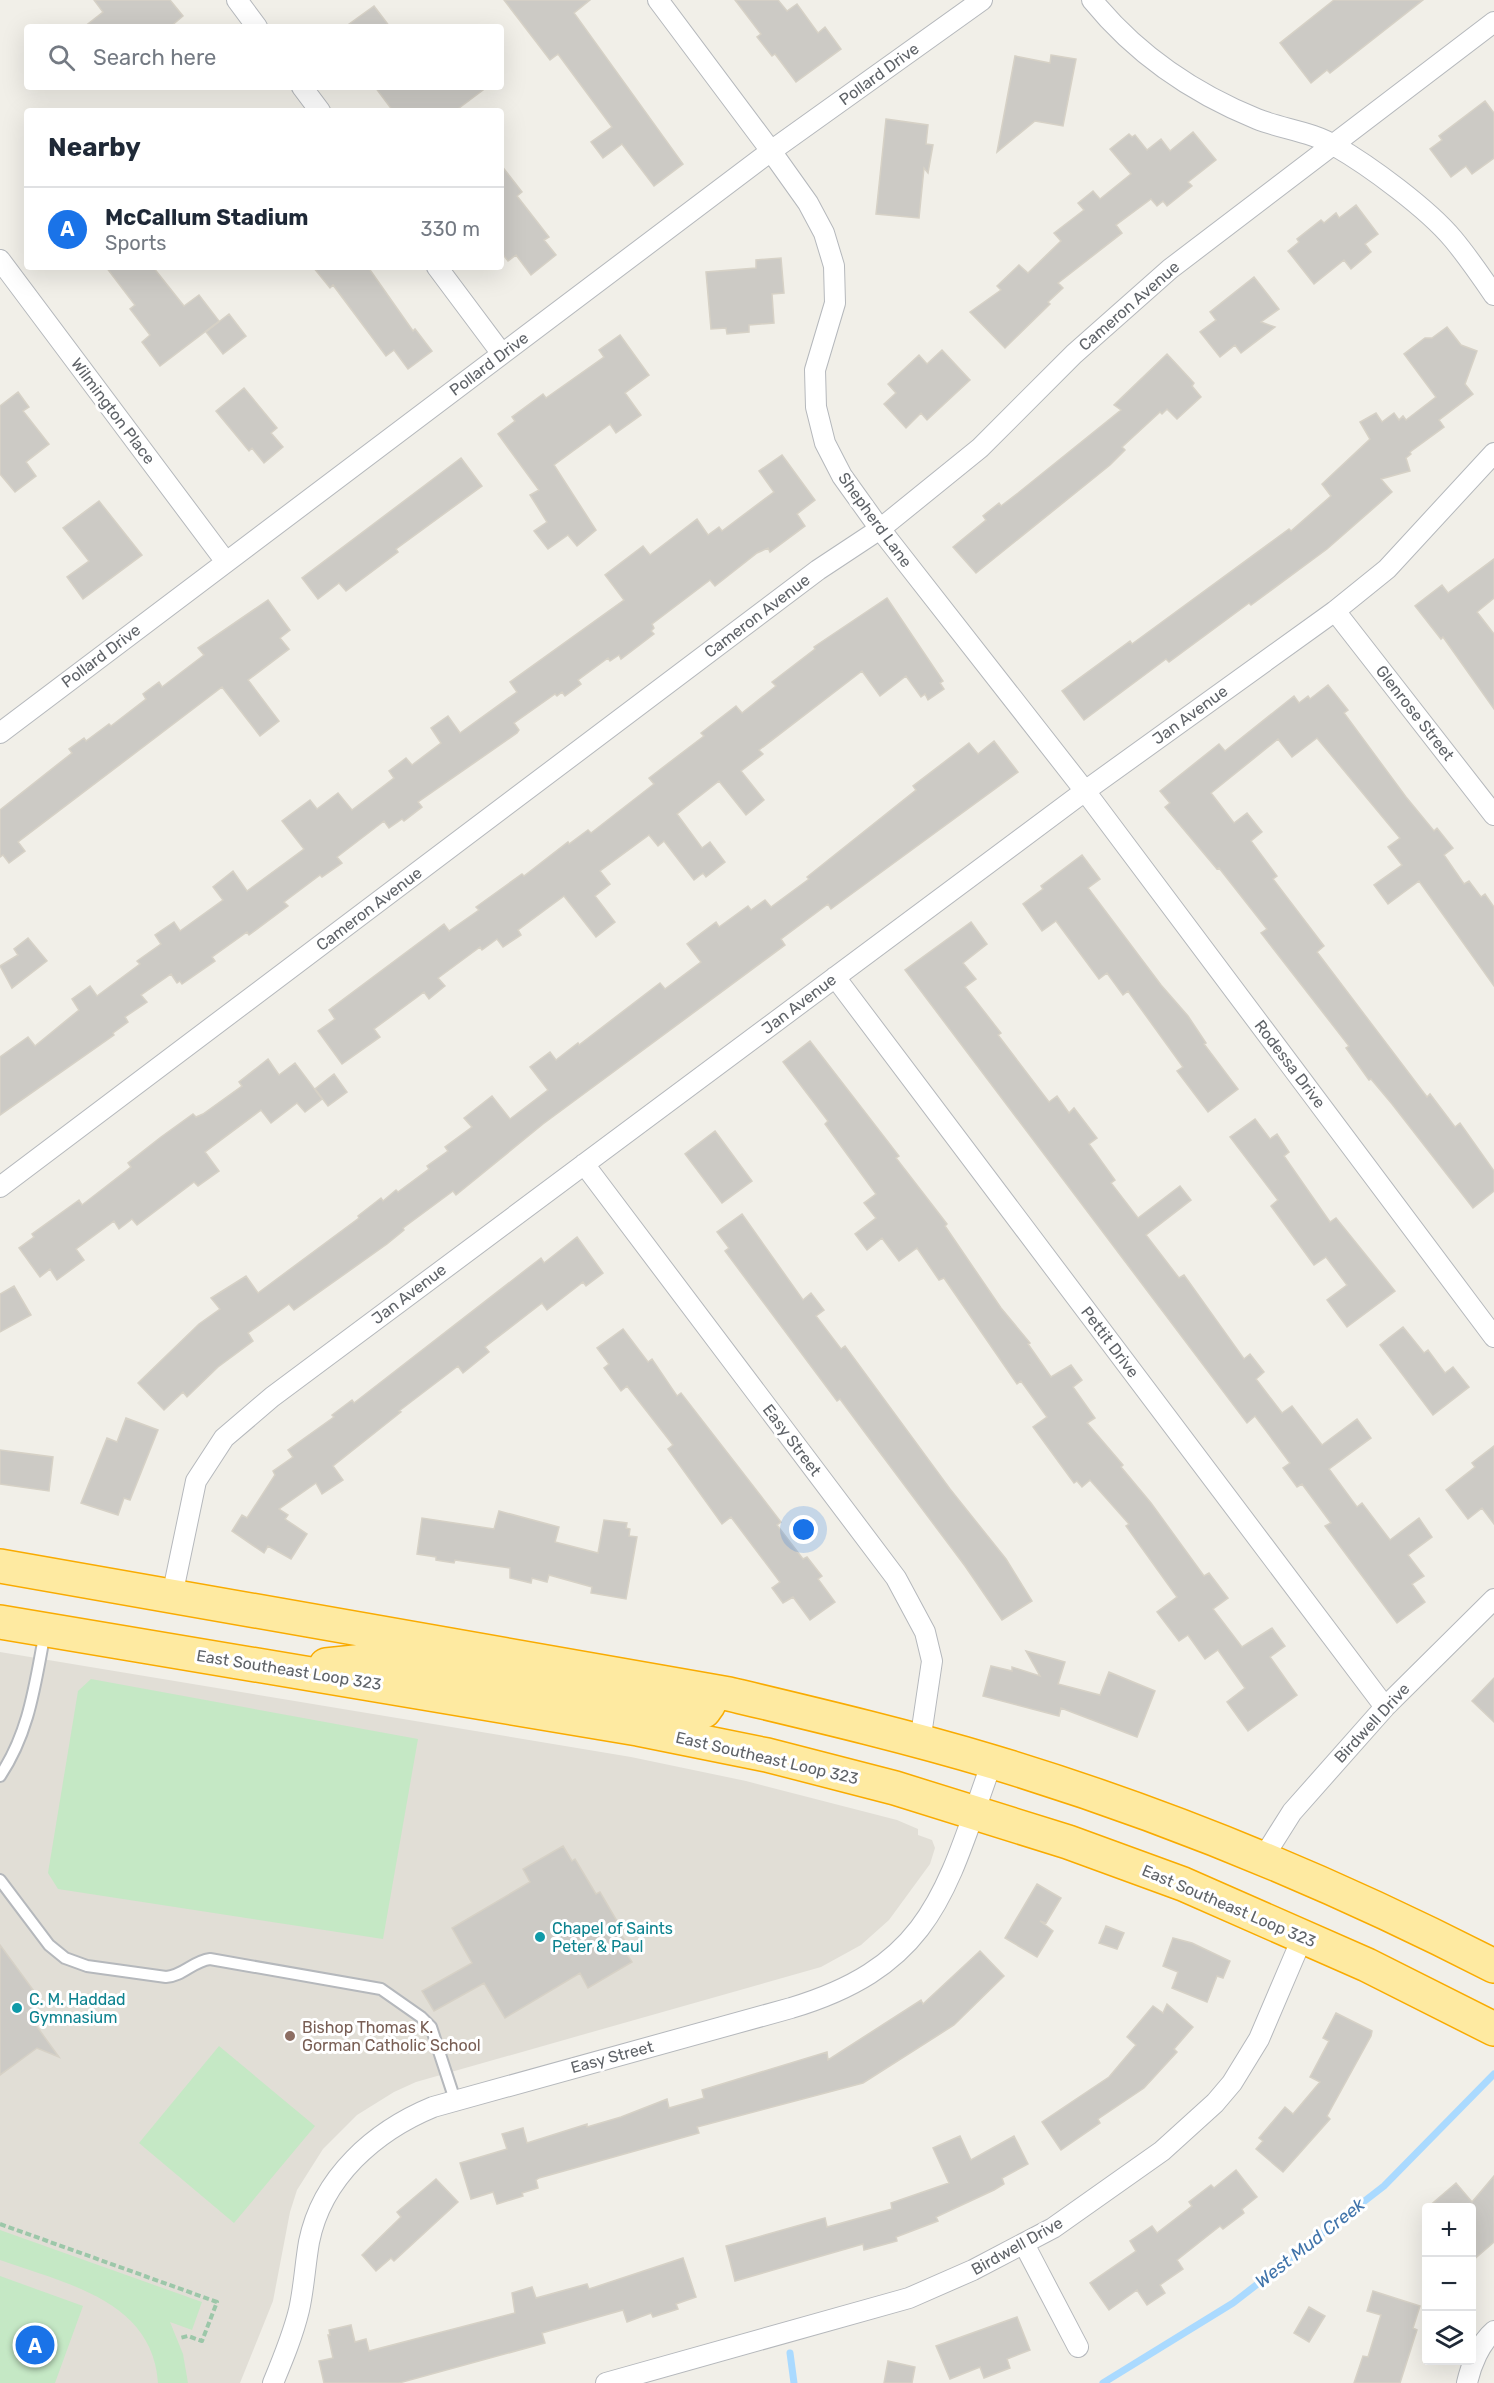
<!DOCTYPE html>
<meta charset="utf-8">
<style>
:root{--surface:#fff;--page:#f2f2f3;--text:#1f2937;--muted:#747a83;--line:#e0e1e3;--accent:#1a73e8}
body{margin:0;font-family:Rubik,sans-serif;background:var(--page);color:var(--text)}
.controls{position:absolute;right:18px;bottom:18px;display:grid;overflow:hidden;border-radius:6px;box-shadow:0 6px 24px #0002}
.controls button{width:54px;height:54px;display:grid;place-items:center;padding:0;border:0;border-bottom:2px solid var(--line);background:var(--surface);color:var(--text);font:30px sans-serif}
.you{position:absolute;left:804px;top:1530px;width:21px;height:21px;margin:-15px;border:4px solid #fff;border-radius:50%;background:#1a73e8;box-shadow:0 0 0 9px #1a73e833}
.badge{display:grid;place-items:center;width:39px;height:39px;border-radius:50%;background:var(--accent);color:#fff;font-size:20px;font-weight:700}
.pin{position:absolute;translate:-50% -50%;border:3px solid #fff;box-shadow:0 2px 6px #0006}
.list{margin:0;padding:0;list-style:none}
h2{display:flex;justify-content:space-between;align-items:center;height:78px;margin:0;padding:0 24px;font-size:26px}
h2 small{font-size:20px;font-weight:400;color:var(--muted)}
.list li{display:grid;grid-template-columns:39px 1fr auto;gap:18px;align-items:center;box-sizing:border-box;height:84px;padding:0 24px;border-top:2px solid var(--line)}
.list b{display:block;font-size:22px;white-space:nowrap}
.list p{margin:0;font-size:20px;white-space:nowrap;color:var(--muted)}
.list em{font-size:20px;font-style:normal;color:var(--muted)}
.icon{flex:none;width:33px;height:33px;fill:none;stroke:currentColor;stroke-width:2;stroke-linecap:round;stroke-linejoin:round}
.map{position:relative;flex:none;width:1494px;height:2383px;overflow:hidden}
.search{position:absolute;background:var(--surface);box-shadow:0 6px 24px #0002;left:24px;top:24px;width:480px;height:66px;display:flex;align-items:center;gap:15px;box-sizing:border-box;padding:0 21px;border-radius:6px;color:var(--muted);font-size:22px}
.panel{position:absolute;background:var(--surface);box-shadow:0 6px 24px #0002;left:24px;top:108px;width:480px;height:162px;border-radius:6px}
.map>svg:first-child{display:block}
.education{fill:#e1ded6}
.green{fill:#c5e8c5}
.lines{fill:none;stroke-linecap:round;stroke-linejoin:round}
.stream{stroke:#aadaff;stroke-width:7}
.building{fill:#cccac5;stroke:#d6d1c6;stroke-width:1.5}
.service-casing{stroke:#b5b8bc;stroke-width:14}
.minor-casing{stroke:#b5b8bc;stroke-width:22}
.trunk-casing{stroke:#f9ab00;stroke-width:36}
.path{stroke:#9cc7a9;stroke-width:4;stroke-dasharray:6 3;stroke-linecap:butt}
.service{stroke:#fff;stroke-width:10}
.minor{stroke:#fff;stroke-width:20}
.trunk{stroke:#feeaa1;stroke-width:33}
.culture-dot{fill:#0f9aa8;stroke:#fff;stroke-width:2}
.education-dot{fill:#8d6e63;stroke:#fff;stroke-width:2}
.labels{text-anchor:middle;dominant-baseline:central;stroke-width:6;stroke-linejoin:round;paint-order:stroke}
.street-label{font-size:16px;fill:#5f6368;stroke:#fff}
.culture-label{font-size:16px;fill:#0d838f;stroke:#fff;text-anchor:start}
.education-label{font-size:16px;fill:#785e54;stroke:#fff;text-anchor:start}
.water-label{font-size:18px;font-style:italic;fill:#4174aa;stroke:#fff}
</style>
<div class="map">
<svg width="1494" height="2383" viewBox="0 0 1494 2383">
<rect width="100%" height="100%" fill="#f1efe8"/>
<path class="education" d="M0,1652L631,1757L746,1781L897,1820L918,1829V1835L932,1840L935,1848L930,1864L889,1920L861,1945L821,1967L416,2082L394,2092L357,2115L323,2149L297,2190L290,2212L273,2301L240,2383H0Z"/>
<path class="green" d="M91,1679L418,1739L383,1939L58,1889L48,1873L78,1691Z
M219,2046L315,2126L234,2223L139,2143Z
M0,2230L202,2302L192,2330L170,2322L183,2354L188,2383H158C153,2300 64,2283 0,2260Z
M0,2276L83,2306L55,2383H0Z"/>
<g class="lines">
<path class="stream" d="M790,2353L794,2383
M1103,2383L1233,2303L1384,2186L1494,2074"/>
</g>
<path class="building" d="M94,0H170L183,16L170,27H84L103,12Z
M504,0H590L574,13L683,164L654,186L622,144L603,158L591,142L612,127L558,54L550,60Z
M735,0H778L787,11L797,4L818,33L825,27L841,49L796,82L775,54L772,56L757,37L761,34Z
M1334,0H1423L1330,73L1327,70L1311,83L1280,43Z
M374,6L390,27H345Z
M1051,55L1076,59L1063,126L1035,121L997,152L1015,56L1050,63Z
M375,87H487L455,111H393Z
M1485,101L1494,113V158L1472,174L1466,166L1451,177L1430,149L1442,140L1439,136Z
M886,119L928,125L926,144L933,145L928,173L924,168L919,218L876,214Z
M1193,132L1216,160L1188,182L1192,186L1167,206L1163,201L1157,206L1151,199L1116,225L1122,233L1058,283L1063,288L1048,302L1050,304L1005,348L970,312L1001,290L997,286L1019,265L1028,273L1061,241L1054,233L1084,210L1078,203L1093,191L1100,199L1131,174L1110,149L1129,134L1132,137L1135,135L1147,150L1161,139L1170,151Z
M501,165L522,192L517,196L549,237L544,240L556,255L531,275L516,255L508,261L501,252Z
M1356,205L1378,234L1365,244L1371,252L1351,269L1344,260L1314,284L1288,251L1299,242L1297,239L1321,220L1324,223L1336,213L1339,218Z
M781,258L784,293L772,294L774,323L749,325V332L727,334L726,328L711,329L706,272L756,268V260Z
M106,267H153L184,306L199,295L219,321L160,366L142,342L150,335L130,309L135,305Z
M313,267H368L413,331L415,329L432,351L408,369L394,350L386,356L333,285L330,288Z
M1254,277L1279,309L1261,322L1275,327L1241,353L1235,345L1220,357L1200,332L1216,320L1210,312Z
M229,314L246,336L223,354L206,332Z
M1447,327L1461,345L1477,351L1465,384L1473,394L1439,420L1444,427L1410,452L1411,454L1406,458L1410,471L1381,479L1392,492L1327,549L1251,605L1249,603L1169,662L1166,659L1084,720L1062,691L1130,641L1132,644L1289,529L1291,531L1331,496L1322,484L1370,439L1360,422L1376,413L1382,422L1394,413L1399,420L1403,416L1406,420L1436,397L1404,354L1425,338H1432Z
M620,335L649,375L625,393L641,415L616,433L610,424L554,465L596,530L577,546L568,535L548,549L534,531L547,522L530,495L539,490L498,434L515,421L512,417L543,394L546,398L604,357L599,350Z
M942,350L970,380L927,420L921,413L906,428L884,404L896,393L888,384L919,355L927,364Z
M1167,354L1194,383L1192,386L1201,397L1177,419L1167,409L1162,414L1160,412L1122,447L1125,450L1110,465L976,573L953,547L986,520L983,516L999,503L1001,506L1018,493L1121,410L1114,405Z
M244,388L277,428L271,433L283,447L264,463L252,448L249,451L216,411Z
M18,392L29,407L23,411L49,444L26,462L36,476L15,492L0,474V406Z
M782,455L815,500L797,514L805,526L770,552L768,548L757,553L715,586L710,580L652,624L654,628L651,631L654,634L621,659L619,655L610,661L608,658L578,680L581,684L565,696L562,692L557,696L555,694L514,723L519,730L517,733L418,802L422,807L404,821L402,819L389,828L384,821L337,857L342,863L322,877L320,875L284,902L288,906L249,935L247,932L212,957L215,961L182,984L180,981L177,983L171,974L141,995L147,1002L125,1017L128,1022L113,1033L114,1035L0,1115V1057L28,1037L35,1046L79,1010L72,999L90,986L97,996L140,964L137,961L161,944L155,935L174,922L180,931L223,900L213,887L233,871L247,891L304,849L282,821L310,800L317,809L338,793L352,810L394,778L389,771L406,758L412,765L441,743L431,728L448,716L460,733L517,692L510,682L624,600L605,575L643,546L650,555L697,519L708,535L719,527L722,531L774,492L759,471Z
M461,458L482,486L396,549L398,552L346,591L339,583L318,599L302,578Z
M99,501L142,555L83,599L67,577L89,561L63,528Z
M1494,559V598L1477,612L1494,634V709L1443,637L1441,639L1415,606L1442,585L1448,593Z
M887,598L943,681L940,683L944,689L928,700L925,694L921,697L906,676L880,696L862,671L759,750L763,754L741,771L764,800L746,815L719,781L677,814L702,848L710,842L725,862L706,877L703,873L694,880L664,841L658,846L649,835L600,871L610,884L595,896L615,922L596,937L564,896L518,930L521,935L503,947L497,939L482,950L480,947L438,978L445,986L429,999L424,992L374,1029L380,1037L342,1064L318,1031L335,1019L329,1010L444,924L449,931L479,910L476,907L522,874L524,876L568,842L569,844L588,830L591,833L654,784L649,778L704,736L701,733L736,706L742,713L776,686L772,682L815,649L814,647Z
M268,600L290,630L280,638L289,649L248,680L279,721L260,736L222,687L18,842L25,851L9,863L3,855L0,857V810L72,753L69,749L84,738L86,741L109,724L111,726L146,699L143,694L159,682L162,687L204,655L198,648Z
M1328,685L1348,710L1344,713L1406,797L1434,831L1437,828L1453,848L1444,855L1464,884L1469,881L1481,897L1485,894L1494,907V986L1419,881L1388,904L1374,885L1402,865L1388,847L1400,838L1317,738L1292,757L1278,739L1211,793L1234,823L1247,813L1262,832L1251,841L1277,876L1273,879L1324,946L1317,952L1427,1097L1430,1094L1455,1127L1460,1123L1494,1171V1191L1473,1208L1392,1104L1371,1079L1369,1080L1346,1048L1349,1046L1261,933L1267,929L1219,868L1217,869L1165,807L1170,803L1160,791L1219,744L1225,751L1294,696L1299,703L1308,696L1310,699Z
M994,741L1018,772L831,909L828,904L781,939L785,945L543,1124L456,1195L453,1191L403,1228L404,1230L387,1244L294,1310L289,1304L248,1333L253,1341L218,1367L187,1397L183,1392L164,1410L138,1383L199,1324L220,1309L211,1298L246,1276L258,1293L359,1218L358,1216L381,1198L383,1201L396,1190L398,1192L429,1169L427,1166L448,1151L445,1147L472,1127L464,1118L492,1096L510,1119L548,1090L530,1067L550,1052L556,1060L578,1043L579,1045L660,983L665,989L701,962L687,944L716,922L719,927L748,906L751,910L765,900L771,907L809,879L807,877L916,790L913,786L969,743L978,754Z
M1082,855L1100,879L1088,888L1161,985L1188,1016L1206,1043L1204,1044L1238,1089L1208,1112L1177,1071L1183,1067L1128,991L1123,995L1107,973L1099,979L1056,921L1042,931L1023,904L1043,889L1041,886Z
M971,922L987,944L963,963L976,979L965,987L1001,1033L998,1035L1049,1102L1057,1096L1069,1113L1074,1108L1097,1138L1089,1144L1115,1180L1111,1183L1138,1218L1180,1186L1191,1200L1146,1235L1179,1278L1184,1275L1244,1359L1250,1354L1264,1372L1256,1379L1282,1413L1292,1406L1322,1445L1357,1419L1371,1438L1329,1469L1357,1507L1362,1503L1390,1540L1419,1518L1432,1537L1408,1555L1424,1576L1412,1584L1425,1602L1397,1623L1325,1526L1331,1523L1302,1484L1297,1487L1283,1468L1290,1463L1255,1416L1247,1423L905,970Z
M28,938L47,961L12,988L0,966L18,955L14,949Z
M810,1041L899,1156L896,1158L947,1224L945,1226L1001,1308L1030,1343L1028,1344L1051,1377L1071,1365L1082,1380L1073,1387L1095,1418L1087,1423L1123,1465L1121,1467L1151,1503L1204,1576L1209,1573L1228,1598L1213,1609L1242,1647L1272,1628L1285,1646L1270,1657L1297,1695L1248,1731L1227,1702L1245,1688L1218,1650L1205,1659L1188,1635L1179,1641L1157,1612L1177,1597L1126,1526L1129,1524L1090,1480L1082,1487L1077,1481L1074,1483L1033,1427L1047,1417L1021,1381L1017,1384L944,1278L939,1280L917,1248L899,1261L882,1238L867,1250L855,1234L876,1218L864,1203L876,1194L825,1124L828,1121L783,1062Z
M268,1059L279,1075L295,1063L322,1099L305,1112L297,1103L271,1123L261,1110L205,1152L219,1171L198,1186L194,1182L137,1225L132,1219L119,1229L114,1221L76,1249L84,1260L57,1280L50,1269L40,1277L19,1248L34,1237L32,1234L79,1200L82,1205L131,1167L128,1163L161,1137L193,1114L196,1117L203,1114L242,1086L239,1082Z
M334,1074L347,1092L328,1106L315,1089Z
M1255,1119L1270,1139L1277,1134L1289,1152L1284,1156L1330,1222L1336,1218L1395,1291L1347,1327L1327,1300L1347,1285L1326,1257L1314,1265L1271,1206L1278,1200L1230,1137Z
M715,1131L752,1181L722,1203L685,1154Z
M742,1214L803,1300L811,1293L824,1310L816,1316L841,1349L845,1346L950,1489L1006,1559L1032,1601L1002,1620L965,1566L866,1434L840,1399L837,1401L725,1251L729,1248L717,1232Z
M577,1237L603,1273L586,1286L583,1282L547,1310L542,1303L485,1347L489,1352L463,1373L458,1366L399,1411L401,1412L333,1466L343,1480L322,1494L316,1483L279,1509L288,1515L285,1519L307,1534L291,1559L268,1546L264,1553L232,1531L242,1515L247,1518L275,1475L273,1471L293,1457L288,1450L334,1417L332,1415L352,1400L354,1403L541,1258L544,1263Z
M14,1286L31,1315L0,1332V1294Z
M1403,1327L1424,1353L1428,1350L1445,1373L1453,1367L1469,1387L1433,1415L1380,1345Z
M623,1329L648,1362L652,1359L677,1396L681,1393L781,1522L777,1525L803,1559L807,1557L822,1576L818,1579L835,1602L810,1620L793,1597L783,1603L772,1588L780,1582L731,1517L722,1524L668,1449L673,1445L627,1386L621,1391L604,1368L609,1364L597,1348Z
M126,1418L158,1430L130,1500L124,1498L118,1515L81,1503L107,1438L117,1442Z
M1494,1446V1524L1482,1508L1468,1519L1446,1490L1475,1467L1472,1463Z
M0,1450L53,1457L49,1491L0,1484Z
M499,1511L559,1527L555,1542L598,1553L604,1520L627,1523L626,1528L630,1529L629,1536L637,1537L626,1599L591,1593L592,1587L549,1575L547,1582L532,1578L531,1583L510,1578V1568L455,1560L454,1563L436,1560V1557L417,1554L422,1518L494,1529Z
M1026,1651L1065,1662L1058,1684L1100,1695L1109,1672L1155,1691L1137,1737L1061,1708L1059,1716L983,1696L991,1666L1012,1671V1667L1040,1676Z
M1494,1678V1722L1472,1701Z
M563,1846L572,1861L575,1859L596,1894L600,1892L617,1921L614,1923L628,1946L623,1948L632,1962L588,1988L580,1973L505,2018L484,1983L434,2011L422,1991L472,1963L452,1928L530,1882L523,1869Z
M1037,1884L1061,1898L1046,1923L1040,1921L1053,1931L1037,1957L1005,1938Z
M1106,1926L1124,1933L1117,1949L1099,1943Z
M1173,1938L1192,1943L1230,1961L1223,1978L1217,1976L1207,2002L1172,1988L1178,1972L1163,1966Z
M0,1945L42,2002L27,2013L59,2057L37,2048L0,2075Z
M980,1951L1004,1976L954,2025L863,2083L697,2127L699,2133L539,2178L536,2180L538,2188L522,2193L523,2196L497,2204L493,2192L471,2199L460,2163L507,2149L502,2134L523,2128L527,2143L587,2124V2127L621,2117L667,2099L669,2108L704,2098L702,2090L827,2052L828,2060L921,2000L923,2004Z
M1167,2004L1193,2027L1174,2049L1177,2052L1144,2088L1098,2119L1100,2123L1061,2150L1042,2122L1109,2077L1136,2045L1127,2037L1153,2006L1163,2013Z
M1336,2013L1372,2031L1371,2036L1327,2116L1330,2119L1283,2172L1256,2149L1263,2141L1259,2138L1285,2107L1293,2114L1320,2082L1310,2077L1329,2041L1323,2038Z
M960,2136L971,2160L1014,2136L1028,2164L1002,2178L1004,2184L994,2190L936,2217L938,2221L896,2237L897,2241L864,2250L863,2244L735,2281L726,2246L825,2218L827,2227L892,2209L891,2203L949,2183L933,2148Z
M1236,2170L1257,2197L1242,2209L1244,2213L1223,2229L1220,2226L1177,2260L1183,2269L1160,2285L1165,2293L1147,2305L1137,2290L1109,2310L1090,2283L1136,2251L1130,2241L1152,2226L1157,2233L1192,2206L1189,2202L1211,2185L1214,2188Z
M1494,2176V2242L1472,2261V2208H1427L1456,2183L1472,2202Z
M436,2179L458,2202L394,2261L391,2258L376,2271L362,2255L401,2217L397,2212Z
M683,2258L696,2297L676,2304L678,2309L653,2317L651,2313L627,2322L623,2310L542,2333L545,2343L399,2383H324L319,2361L333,2358L328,2335H330L329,2330L351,2325L355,2342L366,2339L369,2351L515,2313L512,2293L532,2287L536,2298L587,2284L589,2289Z
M1373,2291L1420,2306L1413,2328L1417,2330L1400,2383H1354L1363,2356L1368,2357L1381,2315L1367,2311Z
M1309,2307L1325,2316L1309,2342L1294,2333Z
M1017,2317L1030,2350L1007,2359L1010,2368L984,2378L980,2367L950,2379L936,2346Z
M888,2361L915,2367L912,2383H884Z"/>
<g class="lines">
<g class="service-casing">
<path id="service" d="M0,1776C30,1731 35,1683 45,1632
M0,1880L49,1945L65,1958L87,1966L166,1977C183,1976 193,1961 210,1959L381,1989L421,2017L431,2027L455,2100"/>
</g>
<g class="minor-casing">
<path id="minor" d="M237,0L257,27
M658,0L771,151L808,203L824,233L834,266L835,303L815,370L816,407L825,443L842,476L880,529L1085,791L1494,1337
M1092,0C1136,54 1193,93 1257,119C1282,129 1313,132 1335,146C1370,166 1428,209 1453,239C1468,257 1481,276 1494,295
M302,87L320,111
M0,260L226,562
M437,267L502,354
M1335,611L1494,815
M0,733L771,151L982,0
M835,977L1385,1707
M584,1164L896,1578L925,1632L932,1661L920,1742
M0,1187L818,570L880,529L980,448L1074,354L1170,269L1494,22
M172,1596L196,1481L224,1438L272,1397L1085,791L1335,611L1387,569L1494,453
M1263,1858L1292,1812L1385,1707L1494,1599
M1024,2244L1078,2347
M273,2383C283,2359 293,2335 299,2310C304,2288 305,2265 309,2242C322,2177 375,2131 433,2107L791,2008C934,1965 946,1889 992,1762
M606,2383L909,2298L973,2270L1053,2228L1162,2151L1215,2103L1232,2083L1259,2039L1303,1936
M1467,2383C1471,2365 1480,2343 1494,2331"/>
</g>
<g class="trunk-casing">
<path id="trunk" d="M0,1566L729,1694C817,1715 906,1736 993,1762C1166,1814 1334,1884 1494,1966
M0,1622L638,1729L767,1755L895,1788L1068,1842L1183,1884L1367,1965L1494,2029
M326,1665L374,1660L690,1714L704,1711L709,1704L705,1690"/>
</g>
<path class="path" d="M0,2224L217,2302L202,2341L188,2336L180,2338"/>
<use href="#service" class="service"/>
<use href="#minor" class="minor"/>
<use href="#trunk" class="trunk"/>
</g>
<g class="culture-dot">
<circle cx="540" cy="1937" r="6"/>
<circle cx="17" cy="2008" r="6"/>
</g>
<circle class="education-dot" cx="290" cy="2036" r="6"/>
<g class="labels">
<g class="street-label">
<text transform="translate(879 74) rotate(-36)">Pollard Drive</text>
<text transform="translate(1129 306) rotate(-41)">Cameron Avenue</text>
<text transform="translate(489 364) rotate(-37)">Pollard Drive</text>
<text transform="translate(113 411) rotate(53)">Wilmington Place</text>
<text transform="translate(875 520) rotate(54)">Shepherd Lane</text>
<text transform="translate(757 616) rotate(-37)">Cameron Avenue</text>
<text transform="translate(101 656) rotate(-37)">Pollard Drive</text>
<text transform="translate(1415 713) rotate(52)">Glenrose Street</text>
<text transform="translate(1190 715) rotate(-36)">Jan Avenue</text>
<text transform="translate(369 909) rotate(-37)">Cameron Avenue</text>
<text transform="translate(799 1004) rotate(-37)">Jan Avenue</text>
<text transform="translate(1290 1064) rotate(53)">Rodessa Drive</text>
<text transform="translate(409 1294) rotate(-37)">Jan Avenue</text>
<text transform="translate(1110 1342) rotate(53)">Pettit Drive</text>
<text transform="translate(792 1440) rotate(53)">Easy Street</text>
<text transform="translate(289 1670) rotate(9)">East Southeast Loop 323</text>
<text transform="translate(1372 1723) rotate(-47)">Birdwell Drive</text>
<text transform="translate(767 1758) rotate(13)">East Southeast Loop 323</text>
<text transform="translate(1229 1906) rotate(23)">East Southeast Loop 323</text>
<text transform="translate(612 2057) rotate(-15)">Easy Street</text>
<text transform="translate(1017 2246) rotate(-29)">Birdwell Drive</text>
</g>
<g class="culture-label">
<text x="552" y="1928">Chapel of Saints<tspan x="552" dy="18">Peter &amp; Paul</tspan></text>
<text x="29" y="1999">C. M. Haddad<tspan x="29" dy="18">Gymnasium</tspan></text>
</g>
<g class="education-label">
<text x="302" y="2027">Bishop Thomas K.<tspan x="302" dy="18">Gorman Catholic School</tspan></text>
</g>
<g class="water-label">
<text transform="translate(1310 2243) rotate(-38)">West Mud Creek</text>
</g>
</g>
</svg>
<div class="controls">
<button>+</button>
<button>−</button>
<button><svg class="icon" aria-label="layers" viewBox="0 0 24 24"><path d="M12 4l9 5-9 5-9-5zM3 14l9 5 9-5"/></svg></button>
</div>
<div class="you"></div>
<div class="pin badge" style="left:35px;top:2345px">A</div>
<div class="search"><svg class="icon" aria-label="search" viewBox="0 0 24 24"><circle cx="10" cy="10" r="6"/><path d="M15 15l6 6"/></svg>Search here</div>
<section class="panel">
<h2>Nearby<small></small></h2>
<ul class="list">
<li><span class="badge">A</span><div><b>McCallum Stadium</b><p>Sports</p></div><em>330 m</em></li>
</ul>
</section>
</div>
